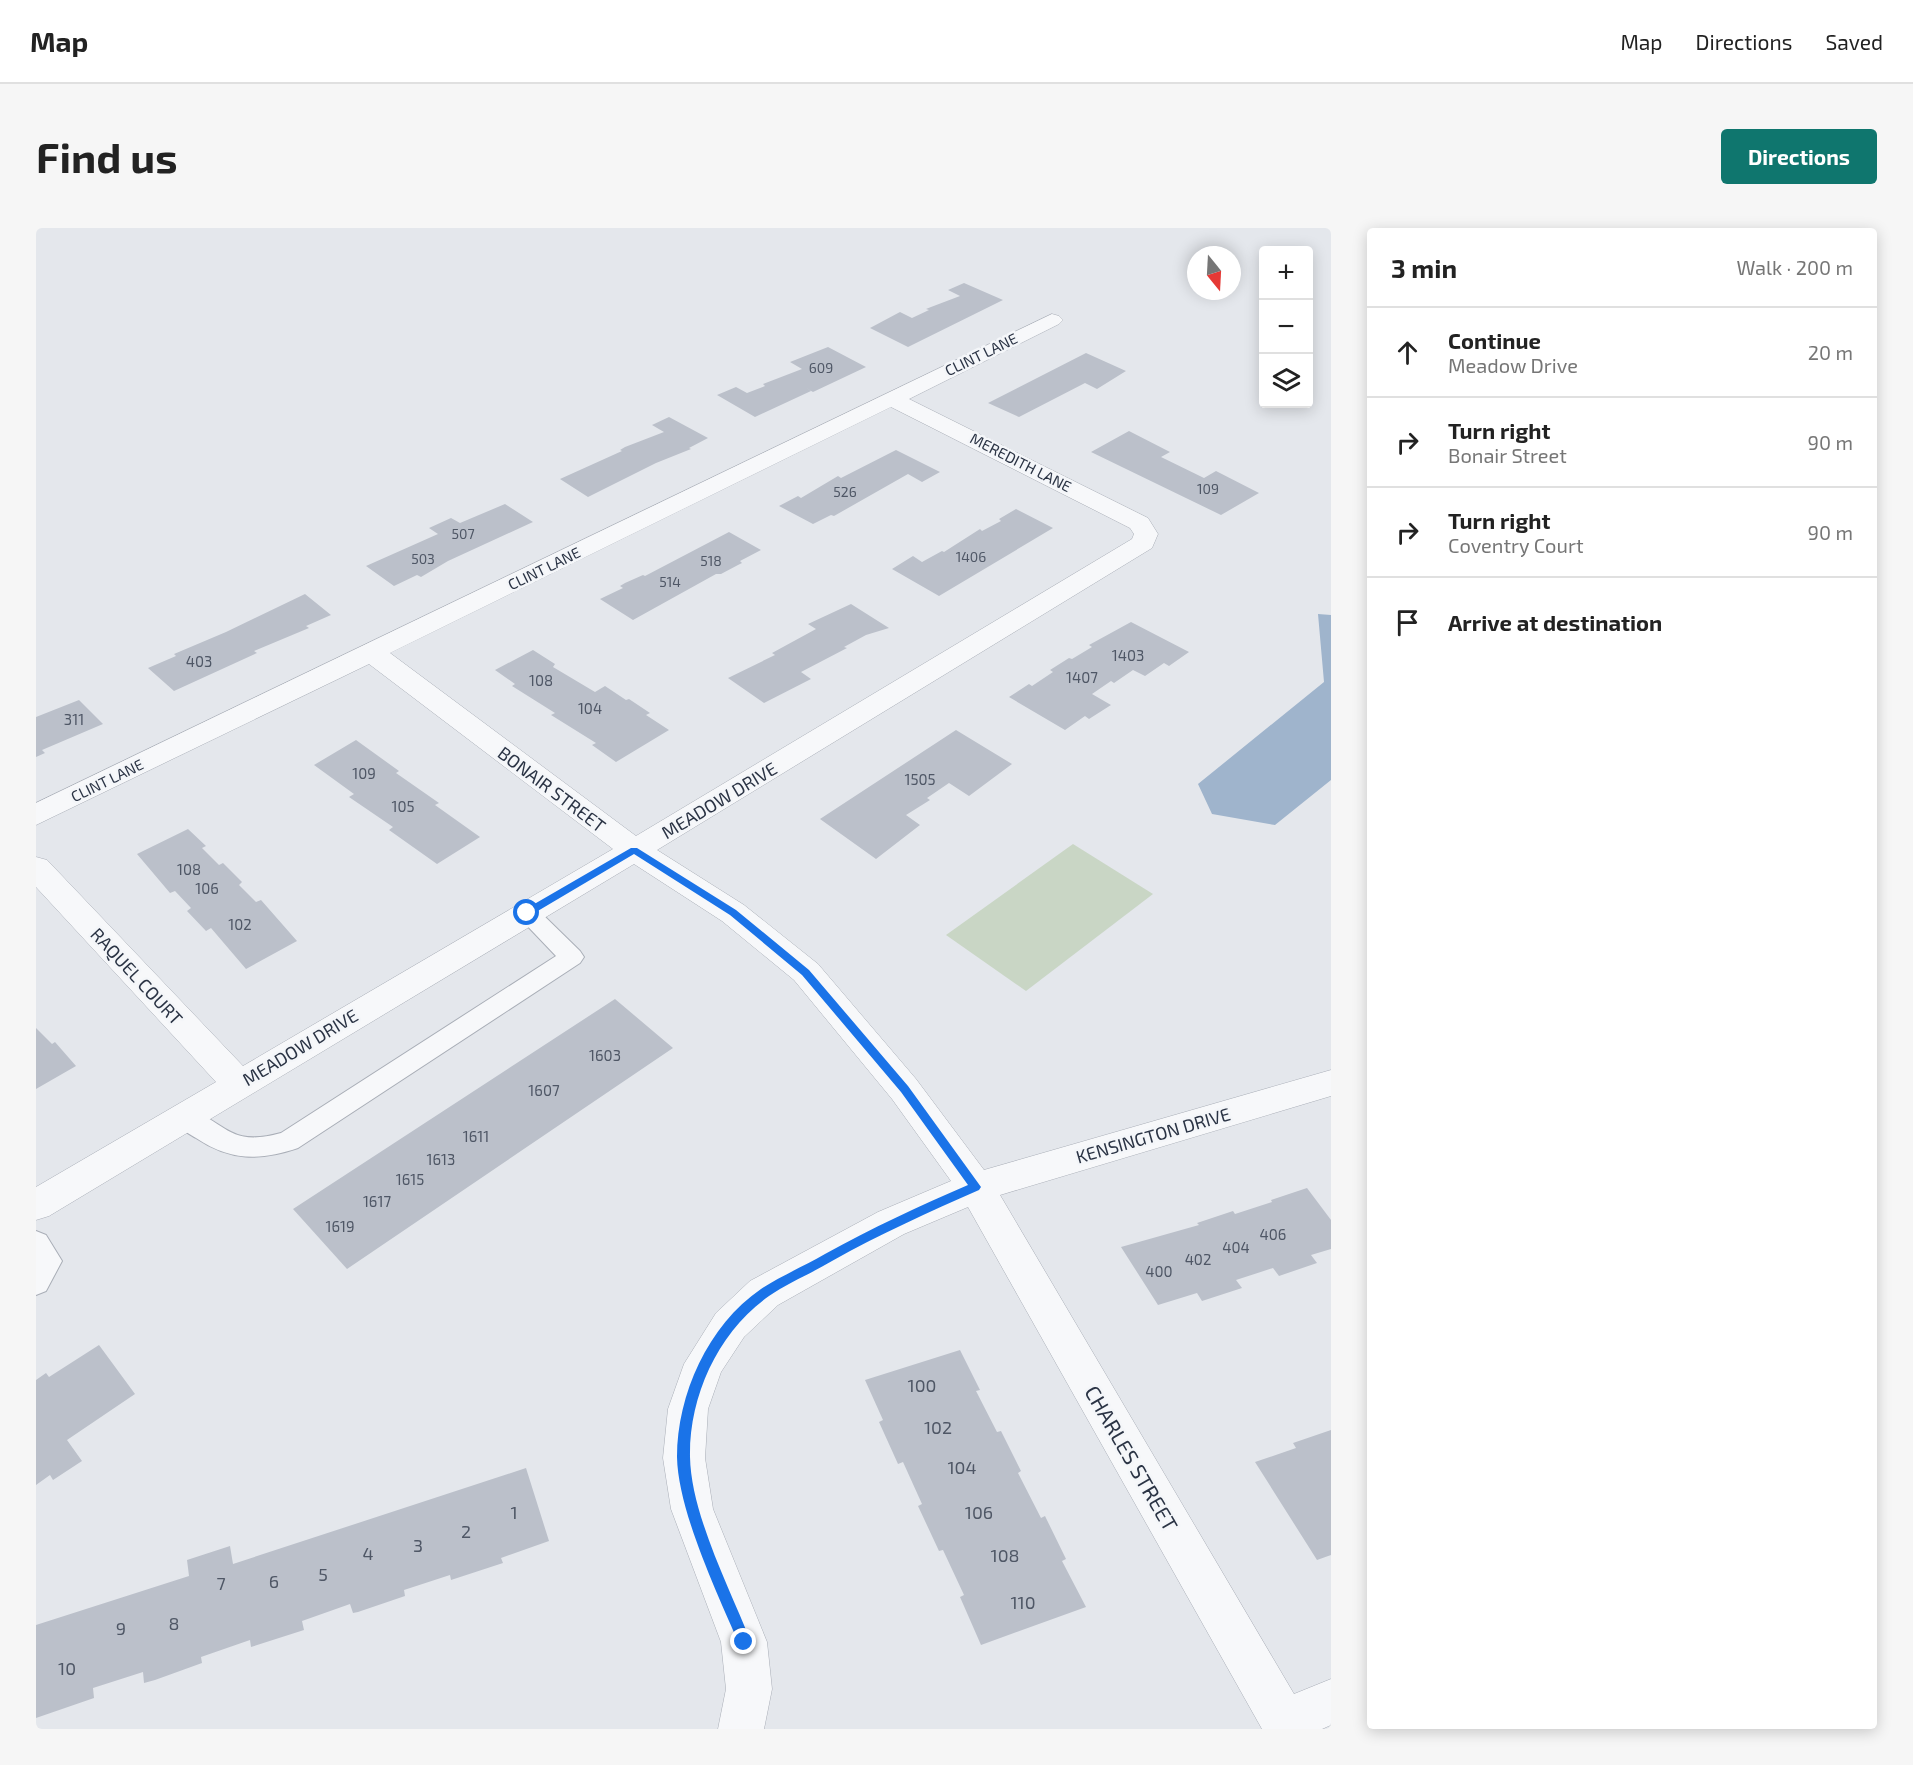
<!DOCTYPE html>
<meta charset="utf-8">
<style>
:root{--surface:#fff;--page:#f6f6f6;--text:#222;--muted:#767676;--line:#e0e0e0;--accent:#0f766e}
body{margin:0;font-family:"Exo 2",sans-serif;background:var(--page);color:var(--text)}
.controls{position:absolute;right:18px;top:18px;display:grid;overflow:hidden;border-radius:6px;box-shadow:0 3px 15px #0003}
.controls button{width:54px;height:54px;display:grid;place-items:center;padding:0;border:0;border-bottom:2px solid var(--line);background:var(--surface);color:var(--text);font:30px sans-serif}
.compass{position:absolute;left:1151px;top:18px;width:54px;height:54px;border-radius:50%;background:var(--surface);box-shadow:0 3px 15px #0003;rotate:162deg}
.stop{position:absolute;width:18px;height:18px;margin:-14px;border:4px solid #1a73e8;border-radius:50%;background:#fff}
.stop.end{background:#1a73e8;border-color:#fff;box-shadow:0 2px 6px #0008}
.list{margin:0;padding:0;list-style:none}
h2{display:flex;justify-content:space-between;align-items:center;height:78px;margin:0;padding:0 24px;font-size:26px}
h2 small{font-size:20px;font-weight:400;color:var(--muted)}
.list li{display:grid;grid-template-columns:39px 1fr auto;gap:18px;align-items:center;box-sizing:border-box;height:90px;padding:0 24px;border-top:2px solid var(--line)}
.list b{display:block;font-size:22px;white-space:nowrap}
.list p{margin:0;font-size:20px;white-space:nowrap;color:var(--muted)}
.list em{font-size:20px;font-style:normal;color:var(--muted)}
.icon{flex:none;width:33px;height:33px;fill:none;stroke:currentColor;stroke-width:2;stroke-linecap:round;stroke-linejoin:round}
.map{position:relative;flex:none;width:1295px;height:1501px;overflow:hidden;border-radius:6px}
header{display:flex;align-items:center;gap:36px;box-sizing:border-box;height:84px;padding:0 30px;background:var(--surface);border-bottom:2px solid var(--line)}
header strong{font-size:28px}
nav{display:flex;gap:33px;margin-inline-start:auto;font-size:21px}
.intro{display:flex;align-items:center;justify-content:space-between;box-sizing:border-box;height:144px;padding:0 36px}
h1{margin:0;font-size:42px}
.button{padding:15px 27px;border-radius:6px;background:var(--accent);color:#fff;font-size:21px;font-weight:700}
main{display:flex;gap:36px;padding:0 36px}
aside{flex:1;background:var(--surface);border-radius:6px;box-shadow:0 3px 15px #0003}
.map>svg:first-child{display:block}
.green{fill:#c9d6c5}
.water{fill:#9fb4cc}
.building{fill:#bbc0ca}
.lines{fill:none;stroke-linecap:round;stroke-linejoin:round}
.lane-casing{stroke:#a9aeb7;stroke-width:2}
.street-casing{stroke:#a9aeb7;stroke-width:1}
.lane{fill:#f7f8fa;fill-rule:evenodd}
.street{fill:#f7f8fa;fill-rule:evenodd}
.route{fill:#1a73e8}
.labels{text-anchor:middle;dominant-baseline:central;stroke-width:5;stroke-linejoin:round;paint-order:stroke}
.far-number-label{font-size:14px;fill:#4f5766}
.far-street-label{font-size:15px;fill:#2b3445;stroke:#f4f6f9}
.number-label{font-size:15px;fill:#4f5766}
.street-label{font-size:18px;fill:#2b3445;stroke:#f4f6f9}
.near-number-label{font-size:18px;fill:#4f5766}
.near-street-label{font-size:21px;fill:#2b3445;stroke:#f4f6f9}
</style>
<header>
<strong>Map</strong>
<nav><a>Map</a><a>Directions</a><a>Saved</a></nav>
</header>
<div class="intro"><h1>Find us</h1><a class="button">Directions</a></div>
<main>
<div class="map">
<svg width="1295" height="1501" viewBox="0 0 1295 1501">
<rect width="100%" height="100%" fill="#e4e7ec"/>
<path class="green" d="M1037,616L1117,666L990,763L910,707Z"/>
<path class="water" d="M1282,386L1295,387V552L1239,597L1176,586L1162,556L1288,454Z"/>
<path class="building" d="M928,55L967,72L872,119L834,100L864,84L876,90L893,82L890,81L895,79L924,68L912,62Z
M792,119L830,139L777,164L770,160L775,163L719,189L681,167L700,159L711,165L729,158L727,156L766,141L754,134Z
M1050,125L1090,143L1061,161L1049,155L983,189L952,175Z
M633,189L672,210L653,220L655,221L620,235L552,269L524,251L586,223L584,222L589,219L628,204L616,197Z
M1093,203L1134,224L1125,229L1168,250L1180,243L1223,265L1185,287L1055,224Z
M860,222L904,244L886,254L872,246L798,288L795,287L777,296L743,278L762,268L765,270L802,248L805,250Z
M469,276L497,294L412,333L385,349L381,347L358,358L330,338L402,306L393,300L415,290L424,295Z
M980,281L1017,300L903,368L856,341L877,328L886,334L906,323L908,324L944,301L946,303L965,293L963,291Z
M693,304L725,322L704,333L706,335L702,337L685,346H680L597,392L564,371L587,360L584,358L589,355L607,347L609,348Z
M269,366L295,387L270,398L273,400L218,423L221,425L138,463L112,440L140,428L138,426L190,404Z
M815,376L853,400L830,407L808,419L811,420L765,444L775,451L728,475L692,450L739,427L736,425L780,401L772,396Z
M1095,394L1153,424L1133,438L1128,435L1109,448L1097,442L1078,455L1075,453L1056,466L1075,477L1053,491L1049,488L1029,502L973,469L993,456L996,458L1017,444L1014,442L1033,430L1036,431L1056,419L1053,417Z
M497,422L519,436L517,439L559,464L569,458L590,472L593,471L614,485L610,487L633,502L580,534L556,517L560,515L515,487L519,485L476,458L479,456L459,442Z
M43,472L67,496L6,522L9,525L0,529V489Z
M920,502L976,536L933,568L913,555L891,570L894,572L870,587L884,597L840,631L784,591Z
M320,512L363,543L360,545L403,575L399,577L444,609L401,636L353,602L357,599L313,569L318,566L278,537Z
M152,601L170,618L166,620L183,637L187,635L206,654L203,657L220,674L225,672L261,713L210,741L175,700L170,703L151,683L155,680L139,663L134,665L101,626Z
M579,771L637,820L311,1041L257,981Z
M0,800L16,816L19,814L40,838L0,861Z
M1271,960L1295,992V1021L1275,1027L1281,1035L1243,1048L1237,1040L1200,1052L1206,1060L1166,1073L1161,1065L1122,1077L1085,1019L1163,997L1161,995L1197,983L1199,986L1236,974L1235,972Z
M63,1117L99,1166L31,1212L46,1233L17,1252L14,1247L0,1257V1152L10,1145L13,1149Z
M924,1122L944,1162L940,1163L961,1204L965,1203L985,1243L982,1245L1005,1290L1009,1288L1030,1331L1026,1333L1050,1379L945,1417L924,1369L928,1367L907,1322L903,1323L882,1278L886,1276L867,1234L862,1236L843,1194L847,1192L829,1152Z
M1295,1202V1327L1281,1332L1219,1234L1260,1220L1257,1215Z
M490,1240L513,1313L465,1330L467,1335L415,1352L414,1347L368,1362L369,1368L322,1384L317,1385L314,1376L266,1393L268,1402L215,1419L214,1412L165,1429L166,1435L119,1452L108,1455L107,1444L57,1460L58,1470L0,1490V1397L153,1348L151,1332L194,1318L197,1336Z"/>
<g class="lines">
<g class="lane-casing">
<path id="lane" d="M491,677L499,679L544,723L548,729L544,735L262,920C224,933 194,933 160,910C150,904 140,899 135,889L139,882L148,879C191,893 191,920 245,905L520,728L479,685L483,679Z
M0,1003L10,1007L26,1033L10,1063L0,1067Z"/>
</g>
<g class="street-casing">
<path id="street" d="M1016,86L1023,88L1027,92L1023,96L873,171L1112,290L1122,306L1116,320L621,622L708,677L782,736L880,851L948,942L1295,842V868L964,967L1258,1466L1295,1451V1497L1286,1501H1226L932,979L868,1006L742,1077L708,1109L685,1144L672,1181L669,1230L677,1281L731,1414L736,1461L728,1501H682L690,1461L685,1414L635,1281L627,1230L632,1181L648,1136L680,1085L714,1053L842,984L915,953L856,871L758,752L686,693L598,636L13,988L0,992V959L180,854L0,659V629L11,632L207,838L577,621L333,436L0,597V575ZM855,179L1094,300L1098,306L1096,311L600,608L354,425Z"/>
</g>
<use href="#lane" class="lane"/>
<use href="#street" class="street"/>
</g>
<path class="route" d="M595,620H601L700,682L773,742L872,858L945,959L943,962C893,984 844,1006 796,1033C776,1045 752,1055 733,1068C682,1104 653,1168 654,1229C655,1286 694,1361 715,1414L708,1420L704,1418C682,1367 642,1283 641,1229C641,1167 672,1097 725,1061C745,1048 768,1038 789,1026C836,1000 883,978 932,957L865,864L766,747L694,687L598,626L495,687H488V682Z"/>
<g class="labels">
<g class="far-number-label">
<text x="785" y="139">609</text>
<text x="1172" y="260">109</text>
<text x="809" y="263">526</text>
<text x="427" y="305">507</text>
<text x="935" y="328">1406</text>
<text x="387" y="330">503</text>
<text x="675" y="332">518</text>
<text x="634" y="353">514</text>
</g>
<g class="far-street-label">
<text transform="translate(945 126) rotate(-26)">CLINT LANE</text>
<text transform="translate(985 234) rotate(27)">MEREDITH LANE</text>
<text transform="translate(508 340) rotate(-26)">CLINT LANE</text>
<text transform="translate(71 552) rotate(-26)">CLINT LANE</text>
</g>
<g class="number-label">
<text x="1092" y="427">1403</text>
<text x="163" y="433">403</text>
<text x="1046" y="449">1407</text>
<text x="505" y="452">108</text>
<text x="554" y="480">104</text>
<text x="38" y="491">311</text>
<text x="328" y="545">109</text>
<text x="884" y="551">1505</text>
<text x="367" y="578">105</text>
<text x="153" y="641">108</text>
<text x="171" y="660">106</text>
<text x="204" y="696">102</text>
<text x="569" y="827">1603</text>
<text x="508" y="862">1607</text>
<text x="440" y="908">1611</text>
<text x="405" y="931">1613</text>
<text x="374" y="951">1615</text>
<text x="341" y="973">1617</text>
<text x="304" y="998">1619</text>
<text x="1237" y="1006">406</text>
<text x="1200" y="1019">404</text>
<text x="1162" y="1031">402</text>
<text x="1123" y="1043">400</text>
</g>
<g class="street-label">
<text transform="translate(516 561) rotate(37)">BONAIR STREET</text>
<text transform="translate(683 572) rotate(-31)">MEADOW DRIVE</text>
<text transform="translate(101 748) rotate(47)">RAQUEL COURT</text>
<text transform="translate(264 819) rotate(-31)">MEADOW DRIVE</text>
<text transform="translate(1117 907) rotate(-16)">KENSINGTON DRIVE</text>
</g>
<g class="near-number-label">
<text x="886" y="1157">100</text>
<text x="902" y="1199">102</text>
<text x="926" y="1239">104</text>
<text x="478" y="1284">1</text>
<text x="943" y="1284">106</text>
<text x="430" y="1303">2</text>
<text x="382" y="1317">3</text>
<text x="332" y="1325">4</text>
<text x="969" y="1327">108</text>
<text x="287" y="1346">5</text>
<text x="238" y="1353">6</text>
<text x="185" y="1355">7</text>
<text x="987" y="1374">110</text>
<text x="138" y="1395">8</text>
<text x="85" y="1400">9</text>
<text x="31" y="1440">10</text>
</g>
<g class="near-street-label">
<text transform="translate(1096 1230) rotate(60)">CHARLES STREET</text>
</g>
</g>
</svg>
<div class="controls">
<button>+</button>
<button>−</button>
<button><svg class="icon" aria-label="layers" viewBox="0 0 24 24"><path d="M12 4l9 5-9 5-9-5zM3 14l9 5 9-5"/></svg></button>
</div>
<svg class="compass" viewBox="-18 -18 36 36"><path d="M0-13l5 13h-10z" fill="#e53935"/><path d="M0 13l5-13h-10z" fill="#767676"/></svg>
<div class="stop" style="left:491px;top:685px"></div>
<div class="stop end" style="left:708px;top:1414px"></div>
</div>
<aside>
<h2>3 min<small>Walk · 200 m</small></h2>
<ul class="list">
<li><svg class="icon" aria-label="ahead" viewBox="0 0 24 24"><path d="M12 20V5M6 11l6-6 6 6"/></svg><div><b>Continue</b><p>Meadow Drive</p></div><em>20 m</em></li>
<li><svg class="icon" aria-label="right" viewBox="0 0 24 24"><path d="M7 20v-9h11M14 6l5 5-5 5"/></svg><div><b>Turn right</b><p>Bonair Street</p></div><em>90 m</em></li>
<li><svg class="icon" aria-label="right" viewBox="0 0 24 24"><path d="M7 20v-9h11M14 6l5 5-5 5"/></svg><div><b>Turn right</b><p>Coventry Court</p></div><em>90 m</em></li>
<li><svg class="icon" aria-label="arrive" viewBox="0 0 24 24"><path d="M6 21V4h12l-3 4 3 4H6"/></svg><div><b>Arrive at destination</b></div></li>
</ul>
</aside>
</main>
